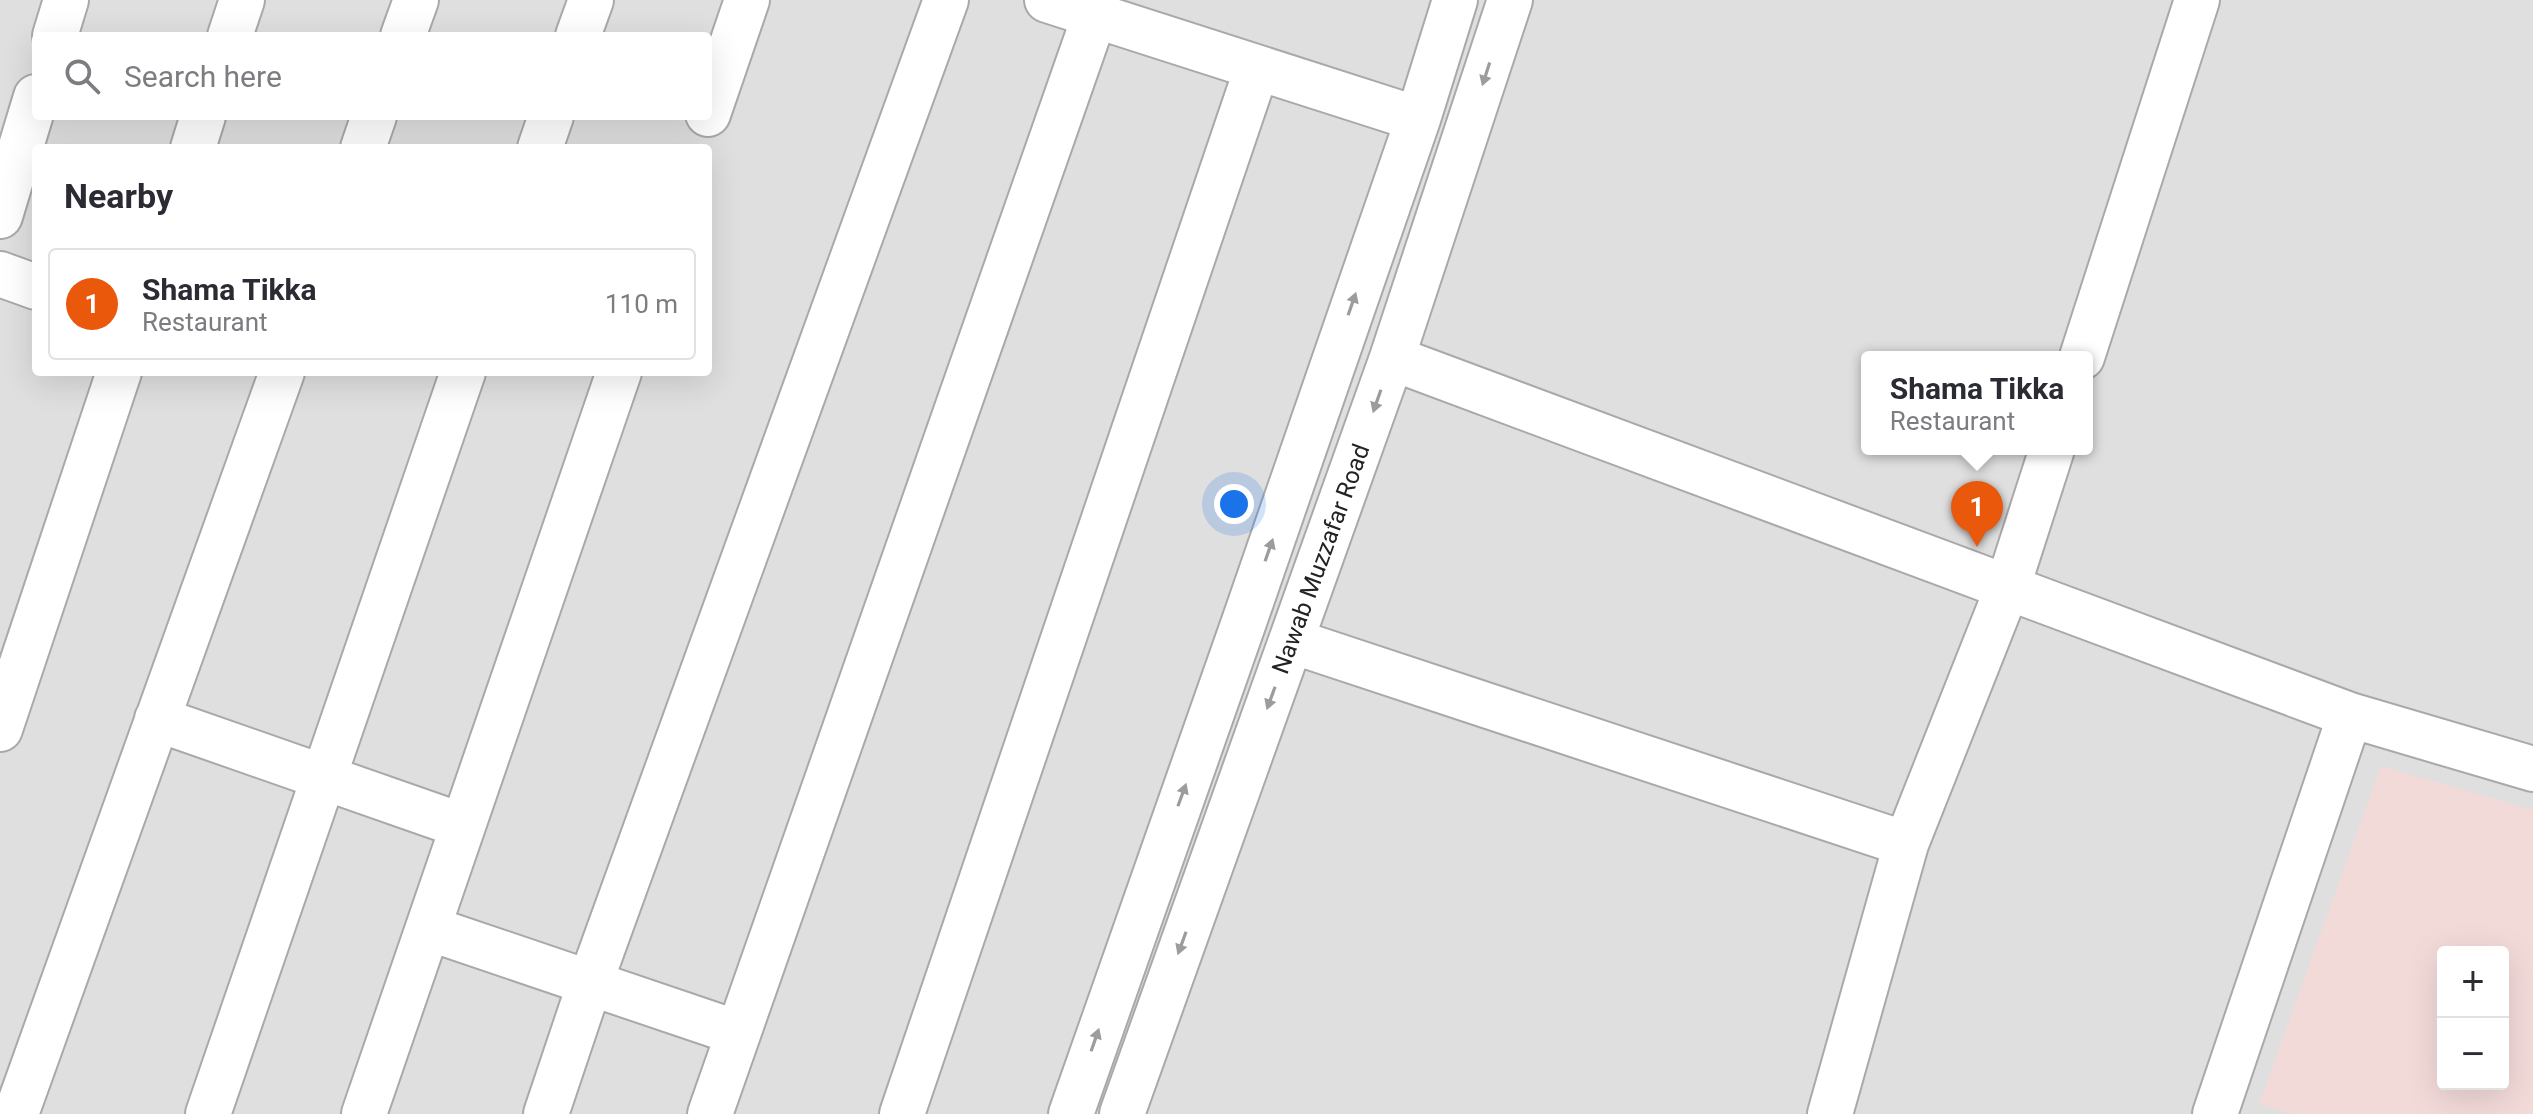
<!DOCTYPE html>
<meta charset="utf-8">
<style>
:root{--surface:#fff;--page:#f7f7f7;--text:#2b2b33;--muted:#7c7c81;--line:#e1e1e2;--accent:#ea580c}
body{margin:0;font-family:Roboto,sans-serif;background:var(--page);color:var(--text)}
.controls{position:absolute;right:24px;bottom:24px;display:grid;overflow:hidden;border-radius:8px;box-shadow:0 8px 32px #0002}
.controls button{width:72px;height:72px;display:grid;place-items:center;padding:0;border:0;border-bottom:2px solid var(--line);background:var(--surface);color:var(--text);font:40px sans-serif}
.you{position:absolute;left:1234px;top:504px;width:28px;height:28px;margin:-20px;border:6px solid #fff;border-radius:50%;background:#1a73e8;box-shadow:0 0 0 12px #1a73e833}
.badge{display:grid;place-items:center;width:52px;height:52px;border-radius:50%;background:var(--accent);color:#fff;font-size:26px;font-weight:700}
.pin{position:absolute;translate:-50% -66px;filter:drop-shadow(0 2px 4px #0008)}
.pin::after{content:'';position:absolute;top:42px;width:28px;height:24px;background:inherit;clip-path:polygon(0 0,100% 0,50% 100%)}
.popup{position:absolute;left:1861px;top:351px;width:232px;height:104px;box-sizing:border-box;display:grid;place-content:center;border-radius:8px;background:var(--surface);filter:drop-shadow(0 2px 6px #0005);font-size:26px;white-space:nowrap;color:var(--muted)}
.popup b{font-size:30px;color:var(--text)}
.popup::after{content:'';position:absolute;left:50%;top:100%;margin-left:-16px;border:16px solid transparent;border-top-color:var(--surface)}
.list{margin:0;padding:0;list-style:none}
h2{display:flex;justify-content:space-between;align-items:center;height:104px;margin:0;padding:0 32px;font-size:34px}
h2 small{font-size:26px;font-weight:400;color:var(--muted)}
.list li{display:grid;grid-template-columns:52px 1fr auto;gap:24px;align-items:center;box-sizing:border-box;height:112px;margin:0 16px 16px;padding:0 16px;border:2px solid var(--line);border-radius:8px}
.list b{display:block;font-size:30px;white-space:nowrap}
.list p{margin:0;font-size:26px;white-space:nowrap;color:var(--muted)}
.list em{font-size:26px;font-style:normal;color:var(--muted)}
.icon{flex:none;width:44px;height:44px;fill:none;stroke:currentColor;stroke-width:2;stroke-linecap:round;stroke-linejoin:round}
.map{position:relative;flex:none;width:2533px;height:1114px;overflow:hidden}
.search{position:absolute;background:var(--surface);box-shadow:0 8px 32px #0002;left:32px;top:32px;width:680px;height:88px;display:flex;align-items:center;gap:20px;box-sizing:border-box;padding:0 28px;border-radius:8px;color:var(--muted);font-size:30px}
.panel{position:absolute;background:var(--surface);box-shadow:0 8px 32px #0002;left:32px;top:144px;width:680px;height:232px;border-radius:8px}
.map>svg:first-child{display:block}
.residential{fill:#e0dfdf;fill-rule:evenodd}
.commercial{fill:#f2dad9;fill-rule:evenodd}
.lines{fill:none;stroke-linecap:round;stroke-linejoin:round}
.minor-casing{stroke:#a9a9a9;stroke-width:48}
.minor{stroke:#fff;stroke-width:44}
.oneway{fill:#9c9c9c}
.labels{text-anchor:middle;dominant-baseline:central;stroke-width:6;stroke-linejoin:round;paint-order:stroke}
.street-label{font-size:24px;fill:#222;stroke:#fff}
</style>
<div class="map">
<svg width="2533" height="1114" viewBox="0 0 2533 1114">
<rect width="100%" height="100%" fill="#f2efe9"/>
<path class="residential" d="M0,0H2533V1114H0ZM36,36H708V116H36ZM36,148H708V372H36ZM1867,357H2087V449H1867ZM2443,952H2503V1084H2443Z"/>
<path class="commercial" d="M2381,766L2533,810V1114H2292L2259,1104ZM2443,952H2503V1084H2443Z"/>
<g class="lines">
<g class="minor-casing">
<path id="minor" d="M1047,0L1418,119
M55,36L66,0
M230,36L242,0
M403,36L416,0
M578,36L591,0
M708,114L747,0
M193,148L203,116
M363,148L374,116
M540,148L551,116
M0,216L36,97
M0,274L36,287
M2082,357L2197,0
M1392,358L2350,715L2533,769
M1292,641L1906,844
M157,719L463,826
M0,729L119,372
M428,928L738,1033
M16,1114L282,372
M208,1114L463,372
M364,1114L619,372
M546,1114L590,983L946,0
M710,1114L1095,15
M902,1114L1257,68
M1071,1114L1244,622L1418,119L1455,0
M1122,1114L1392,358L1510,0
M1830,1114L1906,844L2007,589L2052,449
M2215,1114L2350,715"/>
</g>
<use href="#minor" class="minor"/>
</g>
<defs><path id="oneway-solid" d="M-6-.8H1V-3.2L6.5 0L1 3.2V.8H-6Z" transform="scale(2)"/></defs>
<g class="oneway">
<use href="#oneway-solid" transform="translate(1486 74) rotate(108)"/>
<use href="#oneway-solid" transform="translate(1352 304) rotate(-71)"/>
<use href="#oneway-solid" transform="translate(1377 401) rotate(109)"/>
<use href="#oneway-solid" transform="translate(1269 550) rotate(-71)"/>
<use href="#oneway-solid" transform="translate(1271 698) rotate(110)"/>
<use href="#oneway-solid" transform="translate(1182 795) rotate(-70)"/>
<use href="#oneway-solid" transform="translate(1182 943) rotate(110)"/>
<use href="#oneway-solid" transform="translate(1095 1040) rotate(-71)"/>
</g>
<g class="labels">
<g class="street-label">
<text transform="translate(1321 559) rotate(-70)">Nawab Muzzafar Road</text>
</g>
</g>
</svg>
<div class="controls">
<button>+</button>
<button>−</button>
</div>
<div class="you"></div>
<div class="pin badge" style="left:1977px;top:547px">1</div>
<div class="popup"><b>Shama Tikka</b>Restaurant</div>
<div class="search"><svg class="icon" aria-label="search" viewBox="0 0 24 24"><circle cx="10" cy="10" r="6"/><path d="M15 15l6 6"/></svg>Search here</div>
<section class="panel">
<h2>Nearby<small></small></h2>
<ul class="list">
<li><span class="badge">1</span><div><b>Shama Tikka</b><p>Restaurant</p></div><em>110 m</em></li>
</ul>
</section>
</div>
